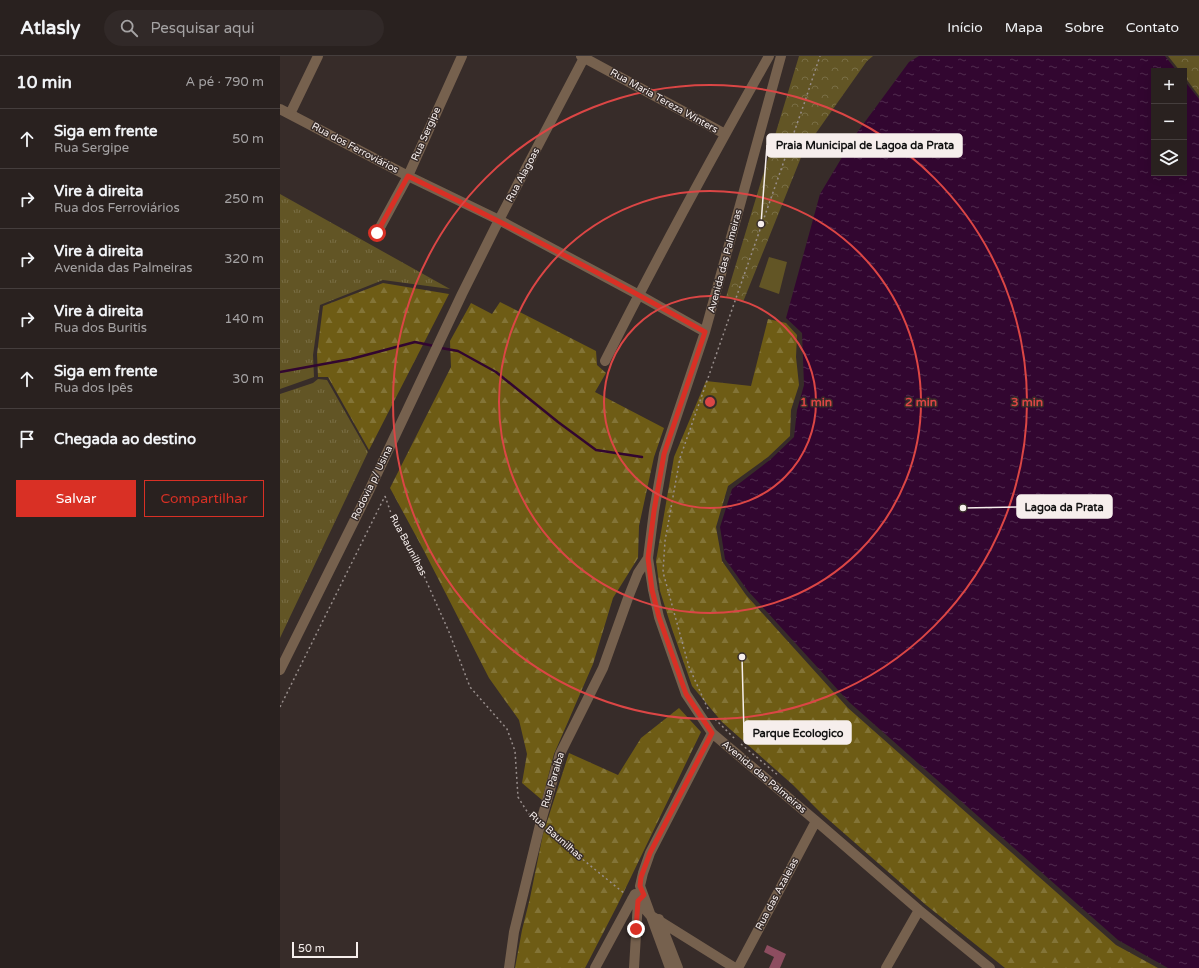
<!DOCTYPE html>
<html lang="pt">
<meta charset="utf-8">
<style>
:root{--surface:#29211f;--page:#312928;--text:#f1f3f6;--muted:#a5a3a4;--line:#453e3d;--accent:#d93025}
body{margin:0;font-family:"Varela Round",sans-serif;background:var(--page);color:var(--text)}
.controls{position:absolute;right:12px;top:12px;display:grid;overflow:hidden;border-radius:0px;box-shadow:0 4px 16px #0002}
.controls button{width:36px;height:36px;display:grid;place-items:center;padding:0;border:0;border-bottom:1px solid var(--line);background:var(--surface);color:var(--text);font:20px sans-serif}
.scale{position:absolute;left:12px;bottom:10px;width:66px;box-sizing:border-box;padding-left:4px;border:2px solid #f6eeec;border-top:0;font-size:11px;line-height:14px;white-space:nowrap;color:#f6eeec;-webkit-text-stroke:3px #372c29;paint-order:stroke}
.stop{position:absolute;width:12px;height:12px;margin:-9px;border:3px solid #d93025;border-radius:50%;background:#fff}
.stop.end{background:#d93025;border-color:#fff;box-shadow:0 1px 4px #0008}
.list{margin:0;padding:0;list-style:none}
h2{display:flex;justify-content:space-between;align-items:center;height:52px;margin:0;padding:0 16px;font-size:17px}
h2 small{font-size:13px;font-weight:400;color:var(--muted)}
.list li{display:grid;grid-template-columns:26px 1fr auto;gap:12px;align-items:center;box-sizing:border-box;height:60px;padding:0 16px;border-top:1px solid var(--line)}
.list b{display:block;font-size:15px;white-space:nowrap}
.list p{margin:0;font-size:13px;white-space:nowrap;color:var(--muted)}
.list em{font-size:13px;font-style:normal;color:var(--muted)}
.actions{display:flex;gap:8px;padding:12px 16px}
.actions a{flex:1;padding:9px 0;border:1px solid var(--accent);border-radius:0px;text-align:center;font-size:14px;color:var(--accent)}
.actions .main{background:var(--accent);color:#fff}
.icon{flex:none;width:22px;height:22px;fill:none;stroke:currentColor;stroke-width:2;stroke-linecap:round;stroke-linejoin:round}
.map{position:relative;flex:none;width:919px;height:912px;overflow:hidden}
header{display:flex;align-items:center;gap:24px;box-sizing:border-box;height:56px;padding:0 20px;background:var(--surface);border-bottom:1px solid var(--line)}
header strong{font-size:19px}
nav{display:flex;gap:22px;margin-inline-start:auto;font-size:14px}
.search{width:280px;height:36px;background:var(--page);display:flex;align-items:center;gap:10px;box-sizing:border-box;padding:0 14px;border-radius:22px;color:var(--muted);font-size:15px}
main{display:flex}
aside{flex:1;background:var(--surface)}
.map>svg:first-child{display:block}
.grass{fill:url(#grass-tufts)}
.forest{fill:url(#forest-firs)}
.park{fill:url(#park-crowns)}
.pitch{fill:#625525}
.water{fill:url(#water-ripples)}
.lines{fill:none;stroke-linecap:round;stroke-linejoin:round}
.stream{stroke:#320630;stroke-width:2.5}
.building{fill:#8d4d60}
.path{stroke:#988e8c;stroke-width:1.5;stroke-dasharray:2 3;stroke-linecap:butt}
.minor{stroke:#76614e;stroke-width:10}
.route{stroke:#d93025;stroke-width:5}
.ring{fill:none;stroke:#db4645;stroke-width:2}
.labels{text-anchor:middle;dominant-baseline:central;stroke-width:3;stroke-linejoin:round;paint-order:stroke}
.street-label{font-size:10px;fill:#f6eeec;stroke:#372c29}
.centre{fill:#db4645;stroke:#372c29;stroke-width:2}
.ring-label{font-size:12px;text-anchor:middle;font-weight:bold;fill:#db4645;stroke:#372c29;stroke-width:3;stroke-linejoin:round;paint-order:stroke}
.leader{fill:none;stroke:#f6eeec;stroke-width:1.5}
.callout-dot{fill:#f6eeec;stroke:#372c29;stroke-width:1.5}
.callout{fill:#f6eeec;stroke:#f6eeec;stroke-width:1.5}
.callout-label{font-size:11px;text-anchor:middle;font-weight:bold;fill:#111}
</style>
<header>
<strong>Atlasly</strong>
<div class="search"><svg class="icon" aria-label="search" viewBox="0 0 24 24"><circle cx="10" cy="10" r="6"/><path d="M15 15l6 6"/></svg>Pesquisar aqui</div>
<nav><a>Início</a><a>Mapa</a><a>Sobre</a><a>Contato</a></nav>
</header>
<main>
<aside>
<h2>10 min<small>A pé · 790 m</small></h2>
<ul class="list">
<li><svg class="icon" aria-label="ahead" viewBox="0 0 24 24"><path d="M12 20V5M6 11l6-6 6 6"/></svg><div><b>Siga em frente</b><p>Rua Sergipe</p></div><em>50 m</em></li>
<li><svg class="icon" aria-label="right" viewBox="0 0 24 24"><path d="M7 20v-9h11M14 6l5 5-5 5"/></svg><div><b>Vire à direita</b><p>Rua dos Ferroviários</p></div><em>250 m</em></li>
<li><svg class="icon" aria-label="right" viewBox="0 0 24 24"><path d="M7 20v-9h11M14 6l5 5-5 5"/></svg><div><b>Vire à direita</b><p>Avenida das Palmeiras</p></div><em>320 m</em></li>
<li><svg class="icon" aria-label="right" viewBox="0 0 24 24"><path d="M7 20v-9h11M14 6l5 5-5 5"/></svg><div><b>Vire à direita</b><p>Rua dos Buritis</p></div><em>140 m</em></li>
<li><svg class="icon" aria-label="ahead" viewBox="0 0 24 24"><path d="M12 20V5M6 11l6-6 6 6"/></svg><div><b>Siga em frente</b><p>Rua dos Ipês</p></div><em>30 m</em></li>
<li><svg class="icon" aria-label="arrive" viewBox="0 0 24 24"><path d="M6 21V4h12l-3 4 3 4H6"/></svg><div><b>Chegada ao destino</b></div></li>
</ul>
<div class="actions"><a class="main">Salvar</a><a>Compartilhar</a></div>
</aside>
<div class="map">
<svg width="919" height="912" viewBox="0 0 919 912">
<defs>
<pattern id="grass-tufts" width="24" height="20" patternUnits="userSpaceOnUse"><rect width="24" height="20" fill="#625525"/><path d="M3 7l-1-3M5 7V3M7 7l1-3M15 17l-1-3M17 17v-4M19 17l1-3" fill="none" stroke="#796e45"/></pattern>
<pattern id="forest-firs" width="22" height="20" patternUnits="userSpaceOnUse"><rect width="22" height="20" fill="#6e5c15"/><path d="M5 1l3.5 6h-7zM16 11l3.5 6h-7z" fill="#837437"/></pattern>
<pattern id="park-crowns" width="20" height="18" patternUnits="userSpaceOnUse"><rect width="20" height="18" fill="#625525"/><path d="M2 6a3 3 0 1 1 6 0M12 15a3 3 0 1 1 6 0" fill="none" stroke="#796e45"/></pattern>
<pattern id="water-ripples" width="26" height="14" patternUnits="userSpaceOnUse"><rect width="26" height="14" fill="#320630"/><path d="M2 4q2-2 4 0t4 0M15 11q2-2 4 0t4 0" fill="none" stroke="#502b4e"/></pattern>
</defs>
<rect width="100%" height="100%" fill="#372c29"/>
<path class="grass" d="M0,138L170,233L103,224L40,249L33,299L34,321L0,333Z
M38,323L47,324L88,396L0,582V338L33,327Z"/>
<path class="forest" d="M103,227L169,238L89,394L48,321H38L37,298L43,250Z
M220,246L316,295L317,309L326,317L315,336L384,372L374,401L359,470L358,502L333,542L313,608L274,698L262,744L242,727L247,698L239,664L209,622L143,493L110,432L171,311L170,285L191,247L212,258Z
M488,263L506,267L517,279L516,301L519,329L511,354L510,380L488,401L448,430L436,471L442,505L466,539L568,652L836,889L878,912H725L646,849L542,758L513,729L442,666L412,630L392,573L380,535L376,505L394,401L426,325L471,330Z
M399,652L421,676L338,848L305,912H235L242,874L250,842L263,778L289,697L338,719L361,682Z"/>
<path class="park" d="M519,0H593L587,5L524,94L463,246L446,241Z
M888,0H919V40L904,20V15H900Z"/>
<path class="pitch" d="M489,201L507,206L499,238L479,231Z"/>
<path class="water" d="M639,0H885L897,15H874V117H904V24L919,43V912H888L838,884L569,646L468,535L445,503L440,471L452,433L491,403L514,381L517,354L524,329L522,277L506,262L540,138L576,78L629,6Z"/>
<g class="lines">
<path class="stream" d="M161,292L178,295L216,316L278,366L316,394L362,401
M0,316L71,303L135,286L154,290"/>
</g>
<path class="building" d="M487,889L506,898L500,912H489L494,901L484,896Z"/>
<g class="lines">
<path class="path" d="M105,440L114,466L132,493L169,576L190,631L227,673L235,695L238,741L248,757L253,762
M0,651L105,440
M428,653L409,611L383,516L385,485L400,402L524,48L540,0
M435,663L455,683
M461,688L499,720
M268,775L345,838"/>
<path class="minor" d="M301,0L445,78
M501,0L425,276L384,398L374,455L368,502L373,534L379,561L406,638L432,677L536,765L639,854L710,912
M0,53L128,120L219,164L359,239L425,276
M10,58L38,0
M97,177L128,120L182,0
M325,305C377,202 432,101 489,0
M0,614L88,437L182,238L219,164L305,0
M352,843L358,845L370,859L455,912
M379,863L398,912
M229,912L234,876L260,769L280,698L323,612L348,542L358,517L368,502
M315,912L355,838
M354,912L358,845L360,843
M390,912L360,830L363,817L370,797L432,677
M458,912L536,765
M606,912L639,854"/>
</g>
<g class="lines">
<path class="route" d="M97,177L128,120C228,169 328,221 425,276L384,398L374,455L368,502L372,534L379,561L406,638L432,677L370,797L361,821L360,830L364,839L358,845L356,873"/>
</g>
<g class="ring">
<circle cx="430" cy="346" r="106"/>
<circle cx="430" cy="346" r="211"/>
<circle cx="430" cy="346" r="317"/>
</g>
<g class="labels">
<g class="street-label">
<text transform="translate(384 45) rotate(29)">Rua Maria Tereza Winters</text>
<text transform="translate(146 78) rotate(-66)">Rua Sergipe</text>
<text transform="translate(75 92) rotate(28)">Rua dos Ferroviários</text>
<text transform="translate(243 119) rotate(-62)">Rua Alagoas</text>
<text transform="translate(445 205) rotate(-75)">Avenida das Palmeiras</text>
<text transform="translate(92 427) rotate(-64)">Rodovia p/ Usina</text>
<text transform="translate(128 489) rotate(62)">Rua Baunilhas</text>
<text transform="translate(484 721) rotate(40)">Avenida das Palmeiras</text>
<text transform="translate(273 724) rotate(-73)">Rua Paraiba</text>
<text transform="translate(276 780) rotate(41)">Rua Baunilhas</text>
<text transform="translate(497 838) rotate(-62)">Rua das Azaleias</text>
</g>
</g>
<circle cx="430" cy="346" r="6" class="centre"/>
<g class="ring-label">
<text x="536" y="350">1 min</text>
<text x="641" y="350">2 min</text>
<text x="747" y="350">3 min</text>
</g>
<path class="leader" d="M481 168L487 89M683 452L737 451M462 601L464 677"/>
<g class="callout-dot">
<circle cx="481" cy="168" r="4"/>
<circle cx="683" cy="452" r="4"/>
<circle cx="462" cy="601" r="4"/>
</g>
<g class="callout">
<rect x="487" y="78" width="195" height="23" rx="4"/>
<rect x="737" y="439" width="95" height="23" rx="4"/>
<rect x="464" y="665" width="107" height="23" rx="4"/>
</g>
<g class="callout-label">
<text x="585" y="93">Praia Municipal de Lagoa da Prata</text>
<text x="784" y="455">Lagoa da Prata</text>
<text x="518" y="681">Parque Ecologico</text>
</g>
</svg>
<div class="controls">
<button>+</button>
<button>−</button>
<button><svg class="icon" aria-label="layers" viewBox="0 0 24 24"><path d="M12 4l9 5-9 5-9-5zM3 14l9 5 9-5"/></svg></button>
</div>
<div class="scale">50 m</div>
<div class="stop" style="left:97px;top:177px"></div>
<div class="stop end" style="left:356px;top:873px"></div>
</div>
</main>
